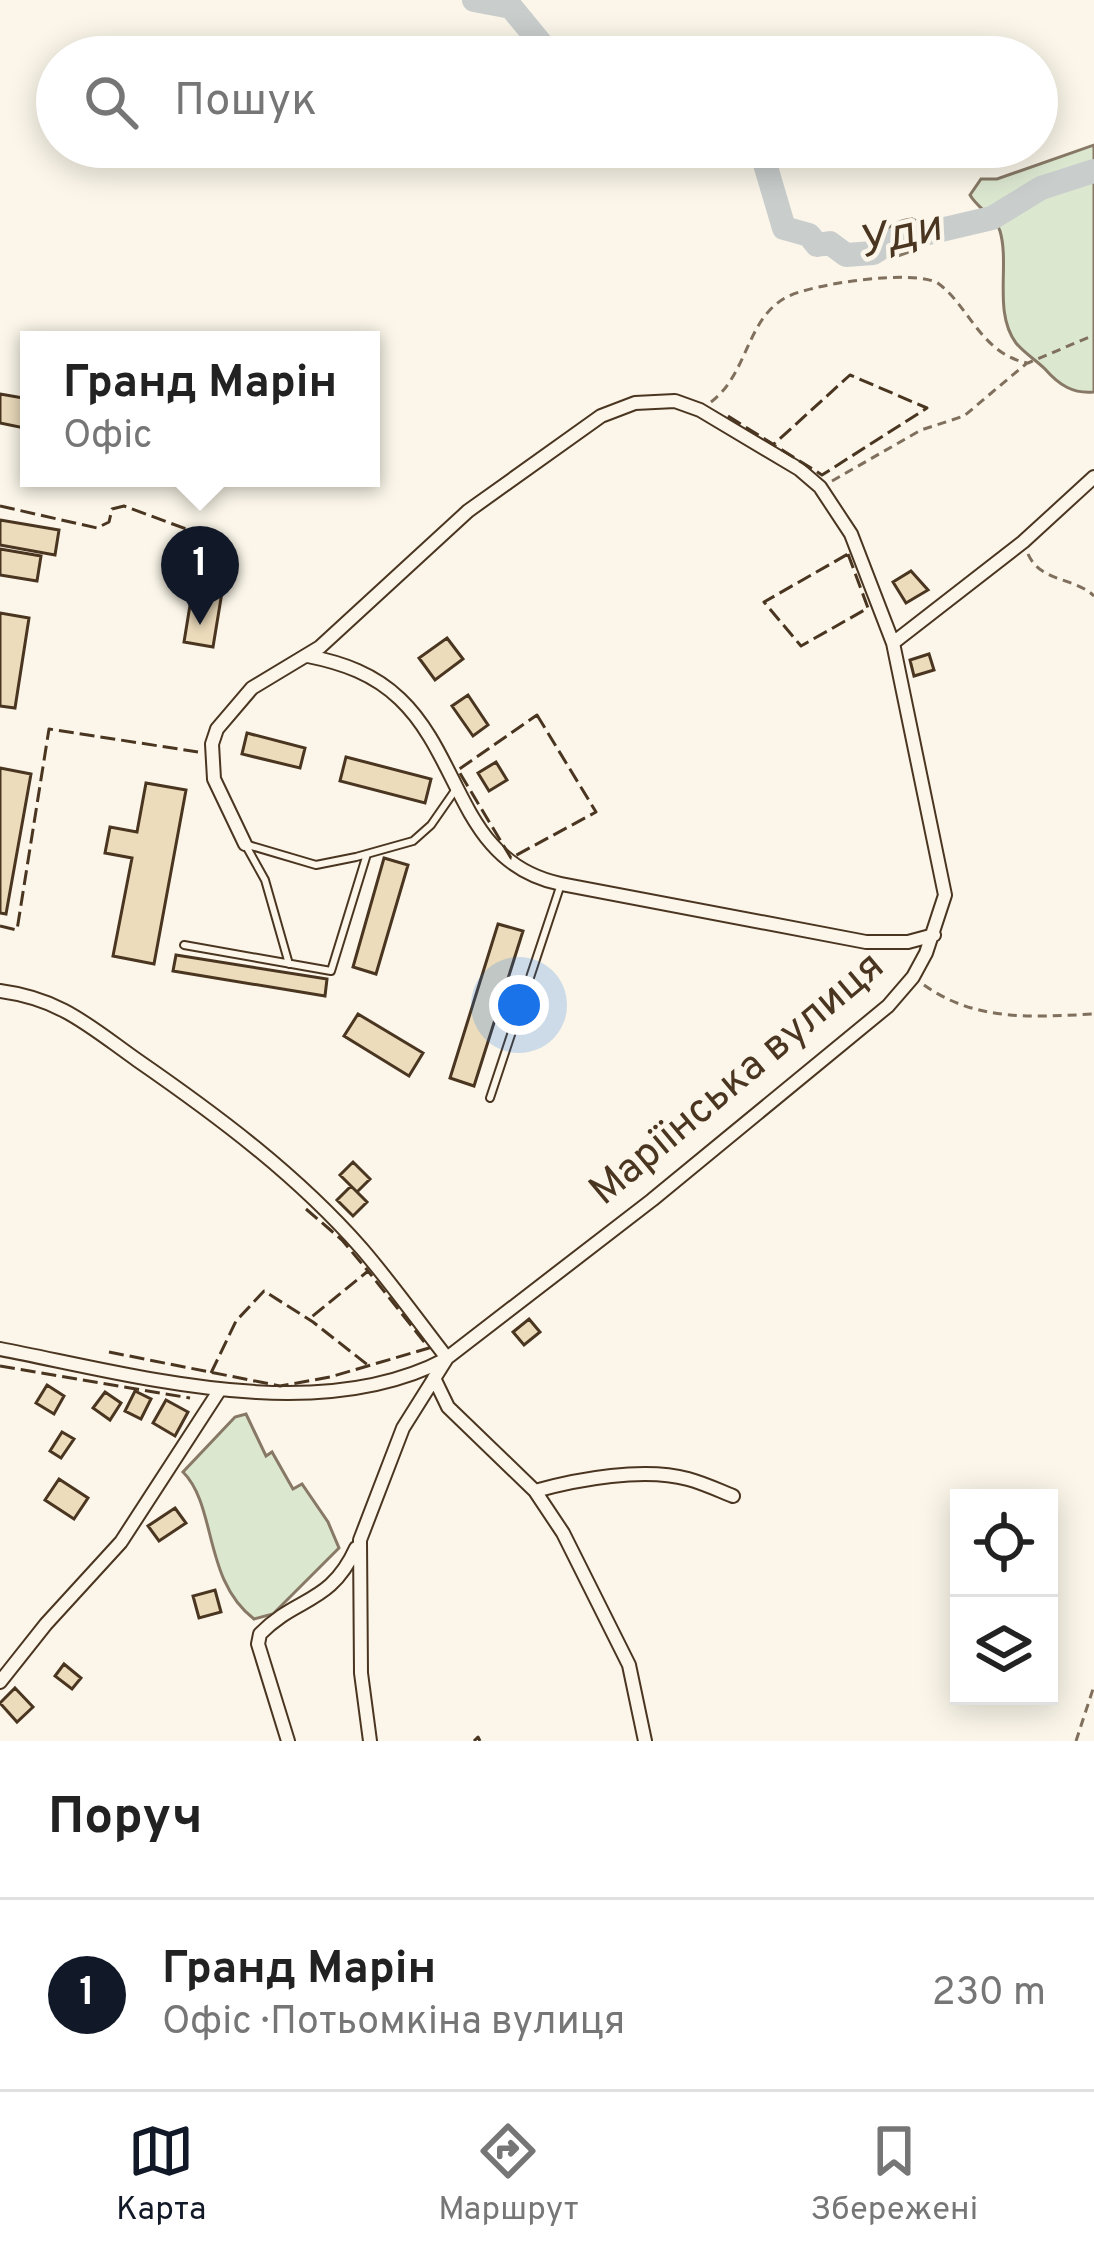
<!DOCTYPE html>
<html lang="uk">
<meta charset="utf-8">
<style>
:root{--surface:#fff;--page:#f6f6f6;--text:#222;--muted:#767676;--line:#e0e0e0;--accent:#111827}
body{margin:0;font-family:Overpass,sans-serif;background:var(--page);color:var(--text)}
.controls{position:absolute;right:36px;bottom:36px;display:grid;overflow:hidden;border-radius:0px;box-shadow:0 6px 30px #0003}
.controls button{width:108px;height:108px;display:grid;place-items:center;padding:0;border:0;border-bottom:3px solid var(--line);background:var(--surface);color:var(--text);font:60px sans-serif}
.you{position:absolute;left:519px;top:1005px;width:42px;height:42px;margin:-30px;border:9px solid #fff;border-radius:50%;background:#1a73e8;box-shadow:0 0 0 18px #1a73e833}
.badge{display:grid;place-items:center;width:78px;height:78px;border-radius:50%;background:var(--accent);color:#fff;font-size:39px;font-weight:700}
.pin{position:absolute;translate:-50% -99px;filter:drop-shadow(0 3px 6px #0008)}
.pin::after{content:'';position:absolute;top:63px;width:42px;height:36px;background:inherit;clip-path:polygon(0 0,100% 0,50% 100%)}
.popup{position:absolute;left:20px;top:331px;width:360px;height:156px;box-sizing:border-box;display:grid;place-content:center;border-radius:0px;background:var(--surface);filter:drop-shadow(0 3px 9px #0005);font-size:39px;white-space:nowrap;color:var(--muted)}
.popup b{font-size:45px;color:var(--text)}
.popup::after{content:'';position:absolute;left:50%;top:100%;margin-left:-24px;border:24px solid transparent;border-top-color:var(--surface)}
.list{margin:0;padding:0;list-style:none}
h2{display:flex;justify-content:space-between;align-items:center;height:156px;margin:0;padding:0 48px;font-size:51px}
h2 small{font-size:39px;font-weight:400;color:var(--muted)}
.list li{display:grid;grid-template-columns:78px 1fr auto;gap:36px;align-items:center;box-sizing:border-box;height:192px;padding:0 48px;border-top:3px solid var(--line)}
.list b{display:block;font-size:45px;white-space:nowrap}
.list p{margin:0;font-size:39px;white-space:nowrap;color:var(--muted)}
.list em{font-size:39px;font-style:normal;color:var(--muted)}
.icon{flex:none;width:66px;height:66px;fill:none;stroke:currentColor;stroke-width:2;stroke-linecap:round;stroke-linejoin:round}
.map{position:relative;flex:none;width:1094px;height:1741px;overflow:hidden}
.search{position:absolute;background:var(--surface);box-shadow:0 6px 30px #0003;left:36px;right:36px;top:36px;height:132px;display:flex;align-items:center;gap:30px;box-sizing:border-box;padding:0 42px;border-radius:66px;color:var(--muted);font-size:45px}
.sheet{height:348px;background:var(--surface)}
nav{display:flex;justify-content:space-around;align-items:center;box-sizing:border-box;height:168px;border-top:3px solid var(--line);background:var(--surface);font-size:33px;color:var(--muted)}
nav a{display:grid;justify-items:center;gap:6px}
nav .on{color:var(--accent)}
.map>svg:first-child{display:block}
.green{fill:#dce7d0;stroke:#887966;stroke-width:3}
.water{fill:#c9cecd;stroke:#887966;stroke-width:3}
.lines{fill:none;stroke-linecap:round;stroke-linejoin:round}
.river{stroke:#c9cecd;stroke-width:24}
.building{fill:#ecdcbc;stroke:#4a3520;stroke-width:3}
.service-casing{stroke:#4a3520;stroke-width:10}
.minor-casing{stroke:#4a3520;stroke-width:16}
.path{stroke:#7f6f5c;stroke-width:3;stroke-dasharray:9 6;stroke-linecap:butt}
.service{stroke:#fbf6e9;stroke-width:6}
.minor{stroke:#fbf6e9;stroke-width:12}
.fence{stroke:#4a3520;stroke-width:3;stroke-dasharray:15 6;stroke-linecap:butt}
.labels{text-anchor:middle;dominant-baseline:central;stroke-width:9;stroke-linejoin:round;paint-order:stroke}
.street-label{font-size:42px;fill:#4a3520;stroke:#fbf6e9}
.water-label{font-size:45px;font-style:italic;fill:#4a3520;stroke:#fbf6e9}
</style>
<div class="map">
<svg width="1094" height="1741" viewBox="0 0 1094 1741">
<rect width="100%" height="100%" fill="#fbf6e9"/>
<path class="green" d="M1094,145V392C1073,394 1059,385 1045,369C1036,360 1024,353 1016,343C993,312 1010,265 1000,231C996,217 978,209 970,195L981,179H997Z
M246,1414L266,1456L272,1452L293,1489L302,1484L328,1522L339,1548L273,1614L254,1619C203,1580 217,1506 183,1472L235,1417Z"/>
<path class="water" d="M912,219L926,225L928,233L909,252L898,256L883,253L878,240C887,227 897,220 912,219Z"/>
<g class="lines">
<path class="river" d="M474,0L511,7L552,57
M760,147L784,228L809,235L817,245L830,243L846,255L873,253L905,233H928L992,218L1041,188L1094,171"/>
</g>
<path class="building" d="M0,394L29,399V429L0,423Z
M0,520L59,530L55,555L0,545Z
M0,549L41,556L37,581L0,575Z
M911,571L928,590L906,603L893,582Z
M194,581L223,586L213,647L184,642Z
M0,613L29,618L15,708L0,706Z
M447,638L463,659L435,680L419,658Z
M929,654L934,670L914,676L910,660Z
M468,695L488,725L473,736L452,706Z
M247,733L305,748L300,768L242,754Z
M346,757L431,779L425,803L340,781Z
M496,762L507,780L489,791L478,773Z
M0,768L31,774L6,914L0,913Z
M146,783L186,790L154,964L113,956L132,858L105,853L110,827L137,832Z
M384,858L408,865L376,974L353,967Z
M498,924L523,931L474,1086L450,1078Z
M176,955L327,979L325,996L173,971Z
M358,1014L423,1053L409,1076L344,1036Z
M353,1162L370,1179L357,1192L340,1175Z
M351,1186L367,1202L353,1216L337,1200Z
M529,1319L540,1332L524,1345L513,1332Z
M47,1385L64,1396L54,1414L36,1403Z
M135,1391L151,1399L141,1419L125,1411Z
M105,1392L121,1403L110,1420L93,1408Z
M166,1400L188,1412L175,1436L153,1423Z
M62,1432L74,1439L61,1458L50,1451Z
M59,1479L88,1498L74,1519L45,1500Z
M175,1508L186,1523L159,1541L148,1526Z
M215,1590L221,1612L199,1618L193,1596Z
M64,1664L81,1678L72,1689L55,1676Z
M15,1688L33,1707L17,1722L0,1703Z"/>
<g class="lines">
<g class="service-casing">
<path id="service" d="M245,844L316,865L356,857L413,841L431,825L456,789
M245,844L265,880L289,964
M184,945L331,971L367,854
M490,1098L560,887"/>
</g>
<g class="minor-casing">
<path id="minor" d="M893,643L1023,542L1094,477
M308,656C343,663 374,674 400,699C463,759 460,863 561,884L866,942H908L934,935
M245,844L214,779L212,744L217,729L252,688L320,647L468,511L601,416L635,403L675,401L700,410L799,469L820,487L851,534L893,643L945,895L926,953L913,977L888,1006L652,1200L447,1358L403,1428L360,1540L361,1673L370,1741
M0,991C61,999 89,1026 137,1060C218,1116 297,1175 362,1249C392,1284 419,1322 447,1358
M0,1349C135,1375 316,1428 446,1359
M434,1378L448,1407L535,1491L563,1533L629,1665L645,1741
M535,1491C578,1479 644,1467 688,1479C703,1483 718,1490 733,1496
M0,1682L46,1624L121,1542L219,1391
M288,1741L258,1644L260,1634C297,1596 330,1605 356,1548"/>
</g>
<path class="path" d="M711,402C748,374 746,320 785,298C808,284 918,268 939,284C968,305 982,355 1028,363L1094,335
M832,481L921,430L964,416L1027,363
M1028,554C1041,583 1075,577 1094,596
M924,985C976,1022 1033,1017 1094,1014
M1076,1741L1094,1686"/>
<use href="#service" class="service"/>
<use href="#minor" class="minor"/>
<path class="fence" d="M728,416L822,475L927,408L850,375L773,445
M0,506L97,528L109,522L112,509L124,506L197,533
M848,554L868,608L801,646L764,602Z
M537,715L596,812L511,858L458,770Z
M0,926L17,930L49,729L198,752
M306,1209L342,1240L368,1271
M109,1352L280,1386L330,1377L429,1348L368,1271L309,1319
M0,1366L190,1398
M211,1373L236,1321L264,1291L313,1322L369,1366
M474,1741L478,1737L480,1741"/>
</g>
<g class="labels">
<g class="street-label">
<text transform="translate(738 1080) rotate(-40)">Маріїнська вулиця</text>
</g>
<g class="water-label">
<text transform="translate(900 237) rotate(-13)">Уди</text>
</g>
</g>
</svg>
<div class="controls">
<button><svg class="icon" aria-label="locate" viewBox="0 0 24 24"><circle cx="12" cy="12" r="6"/><path d="M12 2v4M12 18v4M2 12h4M18 12h4"/></svg></button>
<button><svg class="icon" aria-label="layers" viewBox="0 0 24 24"><path d="M12 4l9 5-9 5-9-5zM3 14l9 5 9-5"/></svg></button>
</div>
<div class="you"></div>
<div class="pin badge" style="left:200px;top:625px">1</div>
<div class="popup"><b>Гранд Марін</b>Офіс</div>
<div class="search"><svg class="icon" aria-label="search" viewBox="0 0 24 24"><circle cx="10" cy="10" r="6"/><path d="M15 15l6 6"/></svg>Пошук</div>
</div>
<section class="sheet">
<h2>Поруч<small></small></h2>
<ul class="list">
<li><span class="badge">1</span><div><b>Гранд Марін</b><p>Офіс · Потьомкіна вулиця</p></div><em>230 m</em></li>
</ul>
</section>
<nav>
<a class="on"><svg class="icon" aria-label="map" viewBox="0 0 24 24"><path d="M3 6l6-2 6 2 6-2v14l-6 2-6-2-6 2zM9 4v14M15 6v14"/></svg>Карта</a>
<a><svg class="icon" aria-label="directions" viewBox="0 0 24 24"><path d="M12 3l9 9-9 9-9-9zM9 14v-3h6M13 9l2 2-2 2"/></svg>Маршрут</a>
<a><svg class="icon" aria-label="saved" viewBox="0 0 24 24"><path d="M7 4h10v16l-5-4-5 4z"/></svg>Збережені</a>
</nav>
